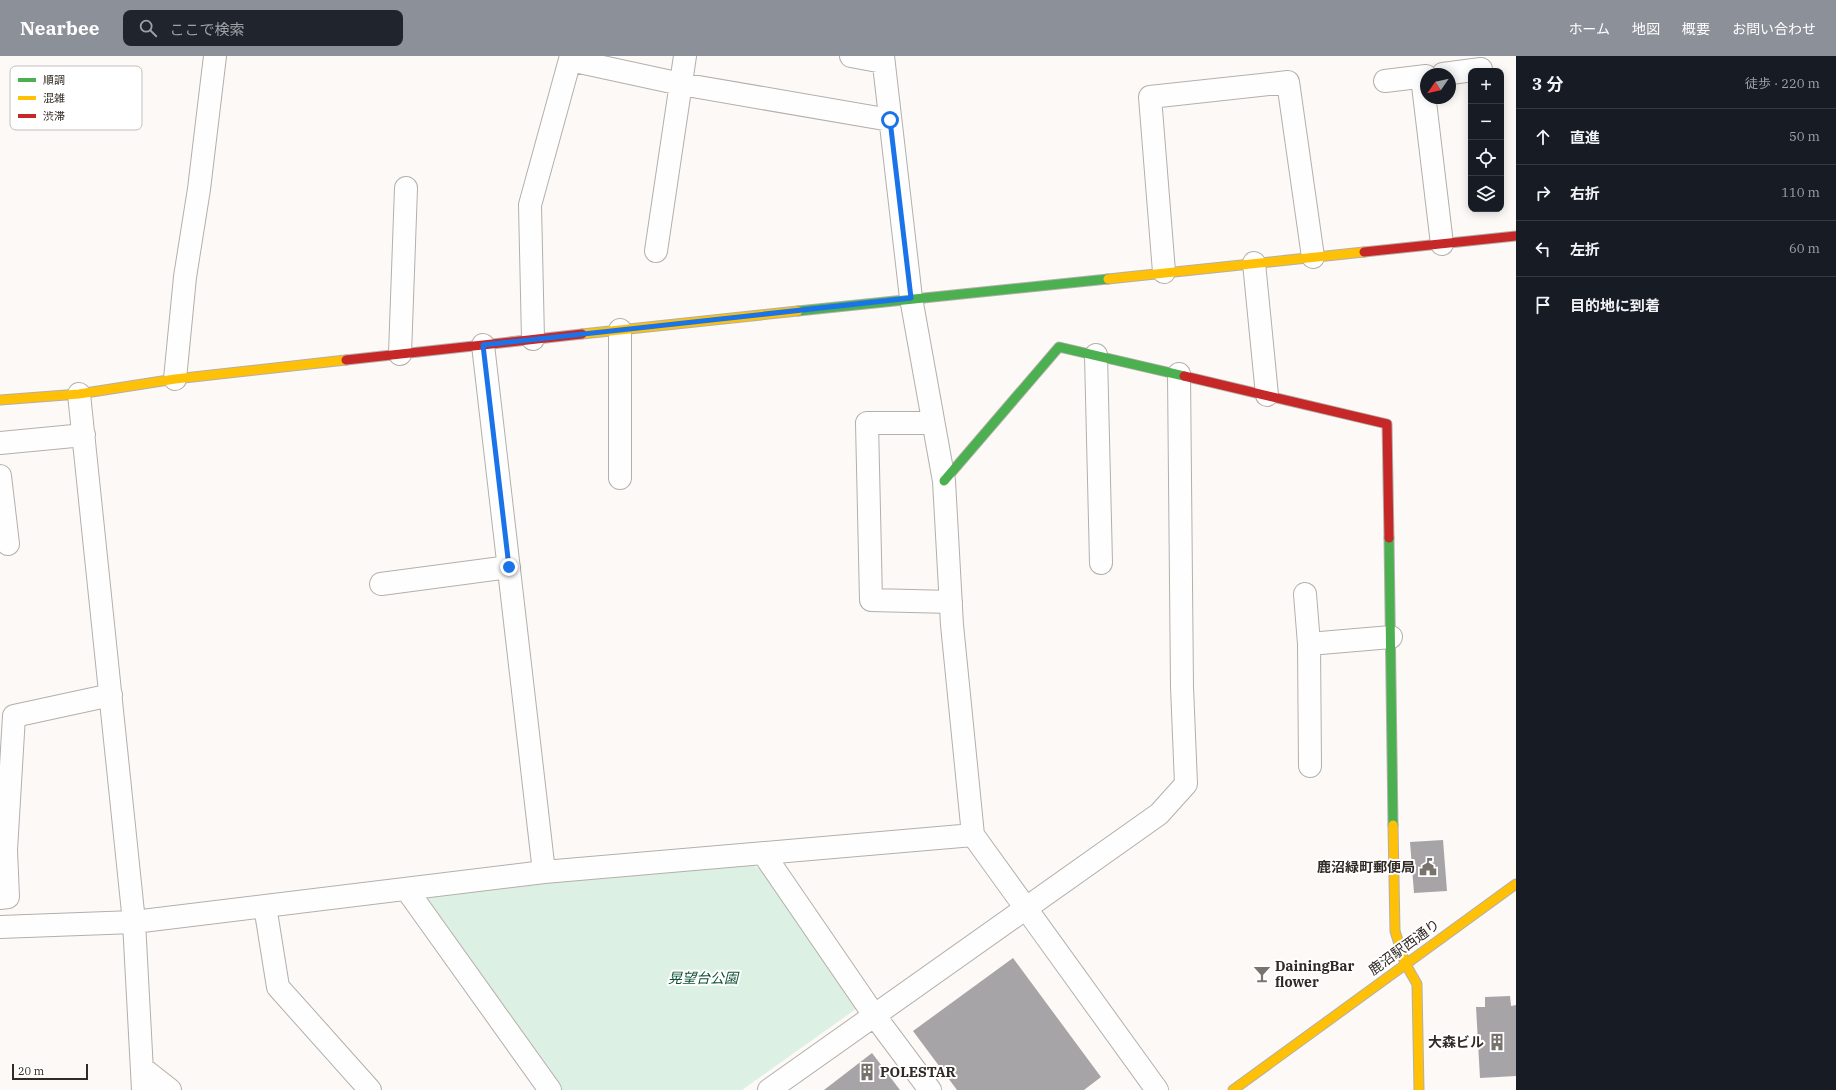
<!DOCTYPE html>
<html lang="ja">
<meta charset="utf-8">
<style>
:root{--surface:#171b24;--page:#20242c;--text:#f1f3f6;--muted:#9ea1a6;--line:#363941;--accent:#8c9099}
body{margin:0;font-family:"IBM Plex Serif","Noto Sans JP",serif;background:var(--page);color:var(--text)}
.controls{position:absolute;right:12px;top:12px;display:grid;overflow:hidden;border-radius:8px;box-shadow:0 2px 10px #0003}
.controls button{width:36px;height:36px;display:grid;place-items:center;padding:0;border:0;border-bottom:1px solid var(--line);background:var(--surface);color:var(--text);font:20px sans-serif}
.compass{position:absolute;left:1420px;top:12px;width:36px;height:36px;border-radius:50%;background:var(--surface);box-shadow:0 2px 10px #0003;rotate:236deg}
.scale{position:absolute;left:12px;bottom:10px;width:76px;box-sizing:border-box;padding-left:4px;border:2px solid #322b25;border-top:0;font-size:11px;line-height:14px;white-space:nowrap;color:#322b25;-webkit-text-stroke:3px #fff;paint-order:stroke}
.stop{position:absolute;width:12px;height:12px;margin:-9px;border:3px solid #1a73e8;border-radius:50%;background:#fff}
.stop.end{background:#1a73e8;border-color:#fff;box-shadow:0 1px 4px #0008}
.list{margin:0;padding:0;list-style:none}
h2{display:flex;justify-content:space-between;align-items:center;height:52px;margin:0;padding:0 16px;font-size:17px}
h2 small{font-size:13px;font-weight:400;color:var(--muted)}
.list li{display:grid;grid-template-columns:26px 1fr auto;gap:12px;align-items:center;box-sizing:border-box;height:56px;padding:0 16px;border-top:1px solid var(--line)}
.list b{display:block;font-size:15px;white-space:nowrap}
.list em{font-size:13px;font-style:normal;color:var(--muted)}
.icon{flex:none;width:22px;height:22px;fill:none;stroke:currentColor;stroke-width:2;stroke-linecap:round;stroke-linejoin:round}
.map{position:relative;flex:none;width:1516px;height:1034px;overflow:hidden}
header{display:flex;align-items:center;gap:24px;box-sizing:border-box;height:56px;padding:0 20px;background:var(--accent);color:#fff}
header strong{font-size:19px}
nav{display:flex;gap:22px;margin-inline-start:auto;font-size:14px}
.search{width:280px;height:36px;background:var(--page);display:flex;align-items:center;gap:10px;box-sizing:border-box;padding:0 14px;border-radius:8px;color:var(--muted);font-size:15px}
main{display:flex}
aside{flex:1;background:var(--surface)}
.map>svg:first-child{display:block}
.green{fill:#dcf0e3}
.building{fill:#a6a4a7}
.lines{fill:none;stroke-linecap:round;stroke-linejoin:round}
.street-casing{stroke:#b3afab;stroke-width:24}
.fast-casing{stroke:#b3afab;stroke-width:11}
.slow-casing{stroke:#b3afab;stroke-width:11}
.jam-casing{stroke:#b3afab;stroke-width:11}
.street{stroke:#fffefe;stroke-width:22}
.fast{stroke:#4caf50;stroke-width:9}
.slow{stroke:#ffc107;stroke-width:9}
.jam{stroke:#c62828;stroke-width:9}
.route{stroke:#1a73e8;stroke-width:5}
.labels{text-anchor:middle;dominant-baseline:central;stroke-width:4;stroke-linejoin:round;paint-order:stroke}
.poi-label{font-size:14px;font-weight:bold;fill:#322b25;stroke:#fff;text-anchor:end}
.street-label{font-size:14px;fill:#322b25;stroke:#fff}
.park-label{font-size:14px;font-style:italic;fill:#0c5034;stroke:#fff}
.key{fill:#fff;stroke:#c2bfbe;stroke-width:1}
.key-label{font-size:11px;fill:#322b25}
</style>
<header>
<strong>Nearbee</strong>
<div class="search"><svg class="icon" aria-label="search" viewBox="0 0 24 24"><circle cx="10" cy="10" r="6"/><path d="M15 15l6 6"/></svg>ここで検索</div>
<nav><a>ホーム</a><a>地図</a><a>概要</a><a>お問い合わせ</a></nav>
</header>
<main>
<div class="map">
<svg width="1516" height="1034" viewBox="0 0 1516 1034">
<rect width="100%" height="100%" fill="#fcf9f7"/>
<path class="green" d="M747,807L766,815L860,950L742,1034H558L427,851L428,839L586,820Z"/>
<path class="building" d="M1443,784L1447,835L1414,837L1410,786Z
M1013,902L1101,1021L1084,1034H957L913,975Z
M1510,940L1511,950L1516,949V1020L1480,1022L1476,951H1485V941Z
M872,997L900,1034H824Z"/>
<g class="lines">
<g class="street-casing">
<path id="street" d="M851,0L883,6
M883,0L911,242L944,425L952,569L973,779L1157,1034
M570,4L681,28L890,64
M1443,18L1481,13
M1422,21L1442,188
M1385,25L1426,20
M656,195L685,0
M1254,207L1267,339
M1164,216L1150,41L1288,26L1313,201
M533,283L530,149L571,0
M483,289L544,816
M400,298L406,132
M1096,299L1101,507
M175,323L185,221L199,133L215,0
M79,338L134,866L143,1034
M933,367H867L871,544L951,546
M0,387L84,379
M0,420L8,488
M620,422V274
M381,528L509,511
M1305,538L1309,588L1310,710
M1309,588L1391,581
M14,660L111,639
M763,797L874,959L930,1034
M407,834L550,1034
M0,842L8,841L6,794L14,660
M265,850L278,931L370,1034
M0,871L134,866L544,816L973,779
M142,1012L170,1034
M769,1034L1159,758L1186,728L1182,631L1179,318"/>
</g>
<g class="fast-casing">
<path id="fast" d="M798,255L1108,223
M944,425L1059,291L1184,320
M1389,482L1393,769"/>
</g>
<g class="slow-casing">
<path id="slow" d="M1108,223L1364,196
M582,278L798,255
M0,344L79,338L175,323L346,304
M1393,769L1395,875L1405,907L1417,928L1419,1034
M1233,1034L1516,828"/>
</g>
<g class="jam-casing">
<path id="jam" d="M1364,196L1516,180
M346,304L582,278
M1184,320L1387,368L1389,482"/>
</g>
<use href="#street" class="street"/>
<use href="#fast" class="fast"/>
<use href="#slow" class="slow"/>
<use href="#jam" class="jam"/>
</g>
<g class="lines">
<path class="route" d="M509,511L483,289L911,242L890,64"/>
</g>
<defs>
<g id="civic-bare" transform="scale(1.38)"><path d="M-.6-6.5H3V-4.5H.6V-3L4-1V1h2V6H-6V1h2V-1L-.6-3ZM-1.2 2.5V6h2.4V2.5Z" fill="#79736e" stroke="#fff" stroke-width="2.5" paint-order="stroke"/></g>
<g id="bar-bare" transform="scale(1.38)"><path d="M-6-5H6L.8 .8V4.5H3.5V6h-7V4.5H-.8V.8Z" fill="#79736e" stroke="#fff" stroke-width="2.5" paint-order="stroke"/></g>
<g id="building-bare" transform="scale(1.38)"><path d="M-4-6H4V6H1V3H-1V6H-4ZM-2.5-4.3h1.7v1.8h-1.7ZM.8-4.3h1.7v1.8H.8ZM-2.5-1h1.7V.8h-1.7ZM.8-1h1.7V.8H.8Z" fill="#79736e" stroke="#fff" stroke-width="2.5" paint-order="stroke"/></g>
</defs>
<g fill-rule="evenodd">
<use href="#civic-bare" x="1428" y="811"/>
<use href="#bar-bare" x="1262" y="918"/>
<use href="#building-bare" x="1497" y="986"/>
<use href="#building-bare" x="867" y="1016"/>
</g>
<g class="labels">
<g class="poi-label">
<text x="1415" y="811">鹿沼緑町郵便局</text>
<text x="1275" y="910" text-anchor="start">DainingBar<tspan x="1275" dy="16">flower</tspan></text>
<text x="1484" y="986">大森ビル</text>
<text x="880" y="1016" text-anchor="start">POLESTAR</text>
</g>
<g class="street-label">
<text transform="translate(1404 891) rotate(-36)">鹿沼駅西通り</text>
</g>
<g class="park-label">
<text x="703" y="922">晃望台公園</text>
</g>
</g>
<rect x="10" y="10" width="132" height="64" rx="6" class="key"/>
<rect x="18" y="22" width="18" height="4" fill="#4caf50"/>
<rect x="18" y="40" width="18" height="4" fill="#ffc107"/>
<rect x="18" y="58" width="18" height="4" fill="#c62828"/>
<g class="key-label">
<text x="43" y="28">順調</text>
<text x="43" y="46">混雑</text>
<text x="43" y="64">渋滞</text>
</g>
</svg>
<div class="controls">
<button>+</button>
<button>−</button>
<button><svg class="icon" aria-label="locate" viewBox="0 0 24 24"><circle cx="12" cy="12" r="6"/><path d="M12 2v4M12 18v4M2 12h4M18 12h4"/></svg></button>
<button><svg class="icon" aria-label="layers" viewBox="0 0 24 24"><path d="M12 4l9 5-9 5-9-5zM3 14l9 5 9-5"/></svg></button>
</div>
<svg class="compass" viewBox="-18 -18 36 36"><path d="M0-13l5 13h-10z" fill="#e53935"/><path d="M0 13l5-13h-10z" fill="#9ea1a6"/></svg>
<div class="scale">20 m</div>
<div class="stop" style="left:890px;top:64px"></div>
<div class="stop end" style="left:509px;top:511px"></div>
</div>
<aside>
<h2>3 分<small>徒歩 · 220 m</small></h2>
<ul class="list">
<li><svg class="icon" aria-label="ahead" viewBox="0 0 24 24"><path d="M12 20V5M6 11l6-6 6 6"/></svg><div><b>直進</b></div><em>50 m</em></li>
<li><svg class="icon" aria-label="right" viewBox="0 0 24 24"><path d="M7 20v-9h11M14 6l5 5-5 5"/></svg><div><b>右折</b></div><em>110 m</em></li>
<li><svg class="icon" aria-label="left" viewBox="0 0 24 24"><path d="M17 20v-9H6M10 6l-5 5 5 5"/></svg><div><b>左折</b></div><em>60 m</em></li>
<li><svg class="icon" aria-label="arrive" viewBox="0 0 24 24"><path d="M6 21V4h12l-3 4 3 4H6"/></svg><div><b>目的地に到着</b></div></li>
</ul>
</aside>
</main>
